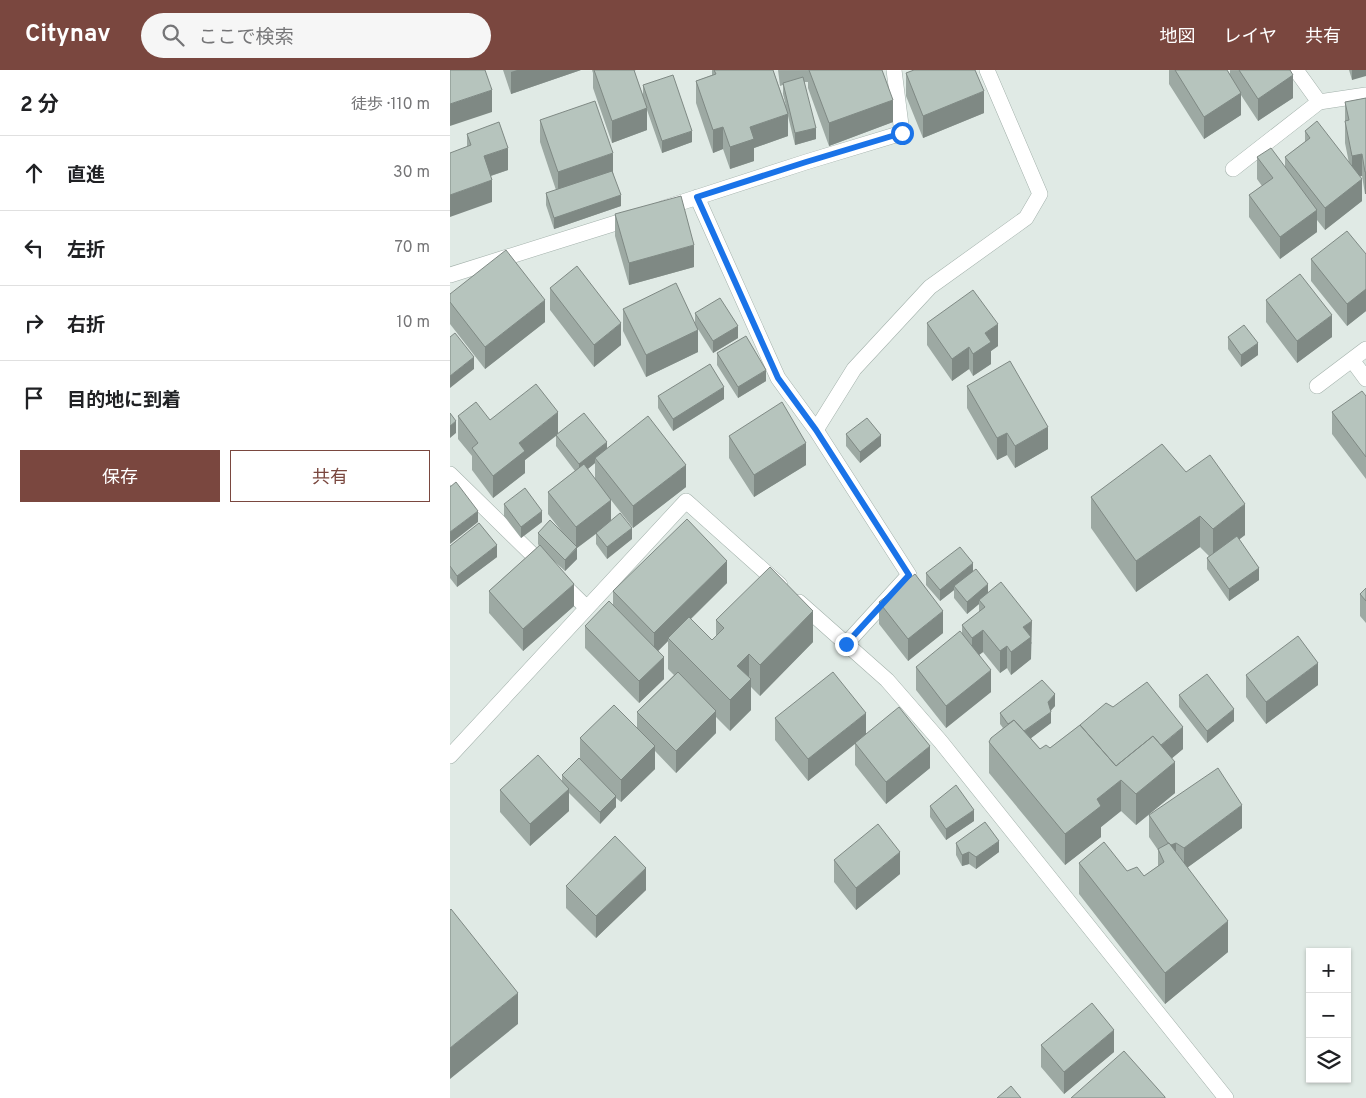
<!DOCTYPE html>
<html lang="ja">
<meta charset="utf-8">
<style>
:root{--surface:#fff;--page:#f6f6f6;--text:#202124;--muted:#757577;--line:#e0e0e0;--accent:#7a473f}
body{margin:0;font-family:Overpass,"Noto Sans JP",sans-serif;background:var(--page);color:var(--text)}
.controls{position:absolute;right:15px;bottom:15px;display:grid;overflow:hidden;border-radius:0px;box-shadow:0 1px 4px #0004}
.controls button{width:45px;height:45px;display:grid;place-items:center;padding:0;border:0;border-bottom:1px solid var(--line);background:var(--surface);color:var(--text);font:25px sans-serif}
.stop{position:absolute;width:15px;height:15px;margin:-11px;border:4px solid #1a73e8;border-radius:50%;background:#fff}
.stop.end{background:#1a73e8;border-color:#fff;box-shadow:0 1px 5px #0008}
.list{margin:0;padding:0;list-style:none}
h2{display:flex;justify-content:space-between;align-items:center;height:65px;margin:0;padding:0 20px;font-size:21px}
h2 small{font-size:16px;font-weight:400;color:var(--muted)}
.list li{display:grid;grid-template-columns:32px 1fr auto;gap:15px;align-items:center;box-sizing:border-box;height:75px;padding:0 20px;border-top:1px solid var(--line)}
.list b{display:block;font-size:19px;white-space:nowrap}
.list em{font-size:16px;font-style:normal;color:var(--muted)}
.actions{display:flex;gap:10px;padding:15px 20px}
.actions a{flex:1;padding:11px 0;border:1px solid var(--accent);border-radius:0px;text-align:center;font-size:18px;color:var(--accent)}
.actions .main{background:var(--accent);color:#fff}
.icon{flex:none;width:28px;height:28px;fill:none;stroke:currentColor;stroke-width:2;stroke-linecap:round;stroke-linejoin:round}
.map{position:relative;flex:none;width:916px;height:1028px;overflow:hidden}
header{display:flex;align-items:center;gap:30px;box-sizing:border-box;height:70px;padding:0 25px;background:var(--accent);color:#fff}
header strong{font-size:24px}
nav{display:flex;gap:28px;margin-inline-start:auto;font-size:18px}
.search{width:350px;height:45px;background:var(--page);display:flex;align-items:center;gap:12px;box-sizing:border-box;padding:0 18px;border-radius:28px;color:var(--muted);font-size:19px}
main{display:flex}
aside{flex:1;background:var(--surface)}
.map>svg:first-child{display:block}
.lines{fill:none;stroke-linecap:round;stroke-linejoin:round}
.minor-casing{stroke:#a3b1ab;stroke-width:16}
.minor{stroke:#fff;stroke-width:15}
.wall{fill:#9da9a3;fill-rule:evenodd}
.shaded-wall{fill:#7f8984}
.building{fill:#b6c4bd;stroke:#7f8984}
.route{stroke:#1a73e8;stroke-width:6}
</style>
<header>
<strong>Citynav</strong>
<div class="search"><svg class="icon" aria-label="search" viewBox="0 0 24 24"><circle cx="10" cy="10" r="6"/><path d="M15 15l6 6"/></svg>ここで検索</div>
<nav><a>地図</a><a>レイヤ</a><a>共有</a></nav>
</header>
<main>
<aside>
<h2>2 分<small>徒歩 · 110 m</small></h2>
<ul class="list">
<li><svg class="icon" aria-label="ahead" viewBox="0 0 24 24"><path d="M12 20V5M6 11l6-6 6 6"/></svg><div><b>直進</b></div><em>30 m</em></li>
<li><svg class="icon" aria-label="left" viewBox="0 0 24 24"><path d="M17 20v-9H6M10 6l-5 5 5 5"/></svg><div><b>左折</b></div><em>70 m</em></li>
<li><svg class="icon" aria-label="right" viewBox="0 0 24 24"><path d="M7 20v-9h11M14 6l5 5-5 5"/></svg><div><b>右折</b></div><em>10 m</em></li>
<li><svg class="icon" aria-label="arrive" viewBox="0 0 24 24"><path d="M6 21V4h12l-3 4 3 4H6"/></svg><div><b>目的地に到着</b></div></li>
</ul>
<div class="actions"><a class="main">保存</a><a>共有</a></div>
</aside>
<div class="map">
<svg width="916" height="1028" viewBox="0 0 916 1028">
<rect width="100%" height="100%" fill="#e0eae5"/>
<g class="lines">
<g class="minor-casing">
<path id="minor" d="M846,0L869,32
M783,99L869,32L916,25
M247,127L328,308L366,360L459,505L396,574
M214,138L356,92L452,63L444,0
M0,205L185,147
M902,290L916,309
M867,316L916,279
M366,360L404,299L480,217L576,148L590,124L537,0
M0,404L137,538
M349,532L437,610L491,672L776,1028
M0,686L236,431L330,515"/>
</g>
<use href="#minor" class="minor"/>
</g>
<path class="wall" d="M53,0H131L61,24Z
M142,0H186L184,1L193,25V15L242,72L212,83L197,40V60L162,73L143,18V3Z
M262,0H323L336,36L333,24V15L330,16L328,0H432L443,52L379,76L358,18V12H354L366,69L345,75L338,46V66L304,78V91L280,99L273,79L263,83L246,33V11L262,5Z
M719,0H777L780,4V0H840L843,28L808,51L791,25V45L754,69L719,14Z
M899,0H916L902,10Z
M456,3L534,43L473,68L456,26Z
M916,28V124H915L912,106H910L912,131L875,160L867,150V162L830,189L799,147V125L812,116L807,109V87L835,97V87L855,72V61L899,93L895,73V32Z
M90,50L163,102L171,136L104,159L96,135V123L106,120L90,72Z
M17,64L58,100L41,106L42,132L17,77Z
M165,144L244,197L179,215L165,166Z
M916,184V241L897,256L861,211V189Z
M100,218L171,275L144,297L100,240Z
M0,224L95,252L35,299L0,254Z
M816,230L882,267L847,293L816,252Z
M173,239L245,254V243L288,268L263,283L248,259V282L196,307L173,261Z
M477,253L548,276L541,281V294L523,306L519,299L502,311L477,275Z
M778,267L808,285L791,297L778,279Z
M267,283L316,311L288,328L267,295Z
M517,316L598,379L565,398L557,385L547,390L517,338Z
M208,326L274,329L223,361L208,338Z
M916,326V409L882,364V342Z
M8,346L40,350L108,363L157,378L236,417L183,458L161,430V451L182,469L157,489L146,474V464L127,478V489L115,501L104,491L124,536L73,581L39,543V521L89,476L88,474V463L112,462L98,444V422L125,401L106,376V366L75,390V403L43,428L22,400V386L8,369ZM145,393V409L138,399Z
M396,364L431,376L410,393L396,376Z
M279,366L356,395L304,427L279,388Z
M736,402L795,465L789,469L809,510L779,531L757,499V488L759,486L750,477L686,522L641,458V427Z
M54,434L92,452L71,468L54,446Z
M0,476L47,487L7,517L0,508Z
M523,502L538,522L582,573L581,574V589L561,605L557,598L550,603L533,582L529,585L541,622L496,658L466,620V597L512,564V555L529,542V534L517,544L504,528V520L490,531L476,515V503Z
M277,513L241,549L262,570L266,566V550L363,572L310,626L301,617V640L280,661L266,647V663L226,703L205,681V699L171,732L166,728V737L150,754L119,723V741L80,776L50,742V720L112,712V705L130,689V668L187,659V642L224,605L218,599V571L208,581L214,609L189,633L135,578V556L163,535V521Z
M916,518V553L910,546V524Z
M429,532L493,563L458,591L429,554Z
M796,605L868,615L816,654L796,627Z
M729,625L784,651L757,673L729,637Z
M605,636L600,640L601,653L581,668L590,679L600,678L630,655L663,637L733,679L722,688L725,723L686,755L671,741L651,757V767L615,795L539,703V672L553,658L550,654V643Z
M325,648L416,664L480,698L436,734L405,695V674L358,711L325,670Z
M480,736L524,751L496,770L480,747Z
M699,745L792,758L738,797L778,882L715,934L629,824V793L677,801L694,806L708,796V780L699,767Z
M506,773L549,782L526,799L519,794L512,796L506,785Z
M384,790L450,804L406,840L384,812Z
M116,816L196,820L146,868L116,838Z
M591,975L664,982L614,1024L591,997Z"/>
<path class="shaded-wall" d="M67,0H131L61,24V2Z
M902,0H916V6L902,10Z
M843,5V28L808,51V29Z
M42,20V42L0,56V34Z
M534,21V43L473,68V46Z
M791,23V45L754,69V47Z
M443,30V52L379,76V53Z
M197,38V60L162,73V51Z
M338,44V66L304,78V91L280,99V77L300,57Z
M273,57V79L263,83V60Z
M366,58V69L345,75V63Z
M242,61V72L212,83V71Z
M58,78V100L34,108V86Z
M163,83V105L108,125V102Z
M912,84V106L902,108V86Z
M915,102H916V124H915Z
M912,109V131L875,160V138Z
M42,110V132L0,147V125Z
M171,125V136L104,159V148Z
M867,140V162L830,189V167Z
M244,175V197L179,215V193Z
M916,219V241L897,256V234Z
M95,230V252L35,299V277Z
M882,245V267L847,293V271Z
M171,253V275L144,297V275Z
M548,254V276L541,281V294L523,306V284L535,263Z
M288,256V268L263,283V271Z
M248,260V282L196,307V285Z
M808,273V285L791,297V285Z
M519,277V299L502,311V289Z
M24,287V299L0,318V306Z
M316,300V311L288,328V317Z
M274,317V329L223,361V349Z
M108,342V364L75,390V403L43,428V406L69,373Z
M6,351V363L0,368V356Z
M598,357V379L565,398V376Z
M557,363V385L547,390V368Z
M431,365V376L410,393V382Z
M157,372V384L145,388V393L129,406V394Z
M356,373V395L304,427V405Z
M236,395V417L183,458V436Z
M161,430V452L127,478V489L115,501V490L126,479V457Z
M795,434V465L763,490V459Z
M28,441V452L0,474V462Z
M92,441V452L71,468V457Z
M750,446V477L686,522V491Z
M182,458V469L157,489V477Z
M47,475V487L7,517V506Z
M277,491V513L220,569L218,568V571L204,585V563Z
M523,493V505L504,516V520L490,531V520Z
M809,498V510L779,531V519Z
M124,514V536L73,581V559Z
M538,514V526L529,530V534L517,544V532Z
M363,541V572L310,626V595Z
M493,541V563L458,591V569Z
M582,551L581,589L561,605V582L573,557Z
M533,560V582L522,590V568Z
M557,576V598L550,603V581Z
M299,584V611L301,609V640L280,661V630L287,596Z
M214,587V609L189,633V611Z
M868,593V615L816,654V632Z
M541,600V622L496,658V636Z
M605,624V636L598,644V632Z
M784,639V651L757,673V661Z
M266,641V663L226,703V681Z
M601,642V653L568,678V666Z
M416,643V665L358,711V689Z
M733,657V679L708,700V678Z
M205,676V699L171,732V710Z
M480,676V698L436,734V712Z
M725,692V723L686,755V724Z
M671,710V741L651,757V767L615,795V764L647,729Z
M119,719V741L80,776V754Z
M166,726V737L150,754V742Z
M792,735V758L734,800V778Z
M524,740V751L496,770V759Z
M549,771V782L526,799V787Z
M726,773V795L719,775Z
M450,782V804L406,840V818Z
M519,782V794L512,796V785Z
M196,798V820L146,868V846Z
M778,851V882L715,934V903Z
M68,923V954L0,1009V978Z
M664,960V982L614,1024V1002Z"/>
<path class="building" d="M0,0H35L42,20L0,34Z
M144,0H184L197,38L162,51Z
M264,0H323L338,44L300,57L304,69L280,77L273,57L263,60L246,11L266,4Z
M359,0H432L443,30L379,53Z
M464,0H525L534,21L473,46L456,3Z
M725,0H777L791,23L754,47Z
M789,0H840L843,5L808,29Z
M223,5L242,61L212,71L193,15Z
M353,7L366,58L345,63L333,13Z
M916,28V102H915L912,84L902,86L895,51L899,50L895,32Z
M145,31L163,83L108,102L90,50Z
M867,51L912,109L875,138L835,87L860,68L855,61Z
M49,52L58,78L34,86L42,110L0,125V83L21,75L17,64Z
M821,78L867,140L830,167L799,125L823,108L807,87Z
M162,101L171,125L104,148L96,123Z
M231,126L244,175L179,193L165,144Z
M897,161L916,184V219L897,234L861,189Z
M56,180L95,230L35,277L0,232V224Z
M127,196L171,253L144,275L100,218Z
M850,204L882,245L847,271L816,230Z
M226,213L248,260L196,285L173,239Z
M523,220L548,254L535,263L541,272L523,284L519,277L502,289L477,253Z
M270,228L288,256L263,271L245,243Z
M794,255L808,273L791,285L778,267Z
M5,263L24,287L0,306V267Z
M296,266L316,300L288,317L267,283Z
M560,291L598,357L565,376L557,363L547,368L517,316Z
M260,294L274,317L223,349L208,326Z
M86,314L108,342L69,373L75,381L43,406L22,378L28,373L8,346L26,332L40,350Z
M912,321L916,326V387L882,342Z
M332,332L356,373L304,405L279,366Z
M0,343L6,351L0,356Z
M134,343L157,372L129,394L106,365Z
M198,346L236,395L183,436L145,388Z
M417,348L431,365L410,382L396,364Z
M712,374L736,402L760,385L795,434L763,459L750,446L686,491L641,427Z
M134,394L161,430L126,457L98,422Z
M6,412L28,441L0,462V417Z
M75,418L92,441L71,457L54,434Z
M170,443L182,458L157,477L146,463Z
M237,449L277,491L204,563L163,521Z
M100,450L127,477L115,490L88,463Z
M29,453L47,475L7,506L0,496V476Z
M787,466L809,498L779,519L757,488Z
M90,475L124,514L73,559L39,521Z
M510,477L523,493L490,520L476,503Z
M320,497L363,541L310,595L299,584L287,596L301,609L280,630L218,568L239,547L262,570L274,558L266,550Z
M526,499L538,514L517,532L504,516Z
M465,504L493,541L458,569L429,532Z
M551,512L582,551L573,557L581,567L561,582L557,576L550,581L533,560L522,568L512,555L535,537L529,530Z
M916,518V531L910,524Z
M159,531L214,587L189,611L135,556Z
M510,561L541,600L496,636L466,597Z
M848,566L868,593L816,632L796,605Z
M228,602L266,641L226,681L187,642Z
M383,602L416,643L358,689L325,648Z
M757,604L784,639L757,661L729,625Z
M592,610L605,624L598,632L601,642L574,661L564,650L558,654L550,643Z
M697,612L733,657L711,675L703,666L666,696L630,655L656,633L663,637Z
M164,635L205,676L171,710L130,668Z
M449,637L480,676L436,712L405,673Z
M564,650L590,679L596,675L600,678L630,655L666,696L703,666L725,692L686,724L671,710L647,729L651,736L615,764L539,672L541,668Z
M88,685L119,719L80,754L50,720Z
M129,688L166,726L150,742L112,705Z
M768,698L792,735L734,778L726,773L721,775L719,773H718L699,745Z
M506,715L524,740L496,759L480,736Z
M535,752L549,771L526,787L519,782L512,785L506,773Z
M428,754L450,782L406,818L384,790Z
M165,766L196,798L146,846L116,816Z
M654,772L677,801L687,797L694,806L714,792L708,779L719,773L778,851L715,903L629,793Z
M1,839L68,923L0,978V840Z
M642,933L664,960L614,1002L591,975Z
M674,981L715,1027V1028H621Z
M561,1016L571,1028H547Z"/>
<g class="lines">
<path class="route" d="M396,574L459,505L366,360L328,308L247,127L356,92L452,63"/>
</g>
</svg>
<div class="controls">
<button>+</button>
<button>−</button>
<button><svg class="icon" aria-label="layers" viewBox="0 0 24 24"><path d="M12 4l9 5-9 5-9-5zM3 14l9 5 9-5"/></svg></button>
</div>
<div class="stop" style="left:452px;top:63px"></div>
<div class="stop end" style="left:396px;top:574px"></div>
</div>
</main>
